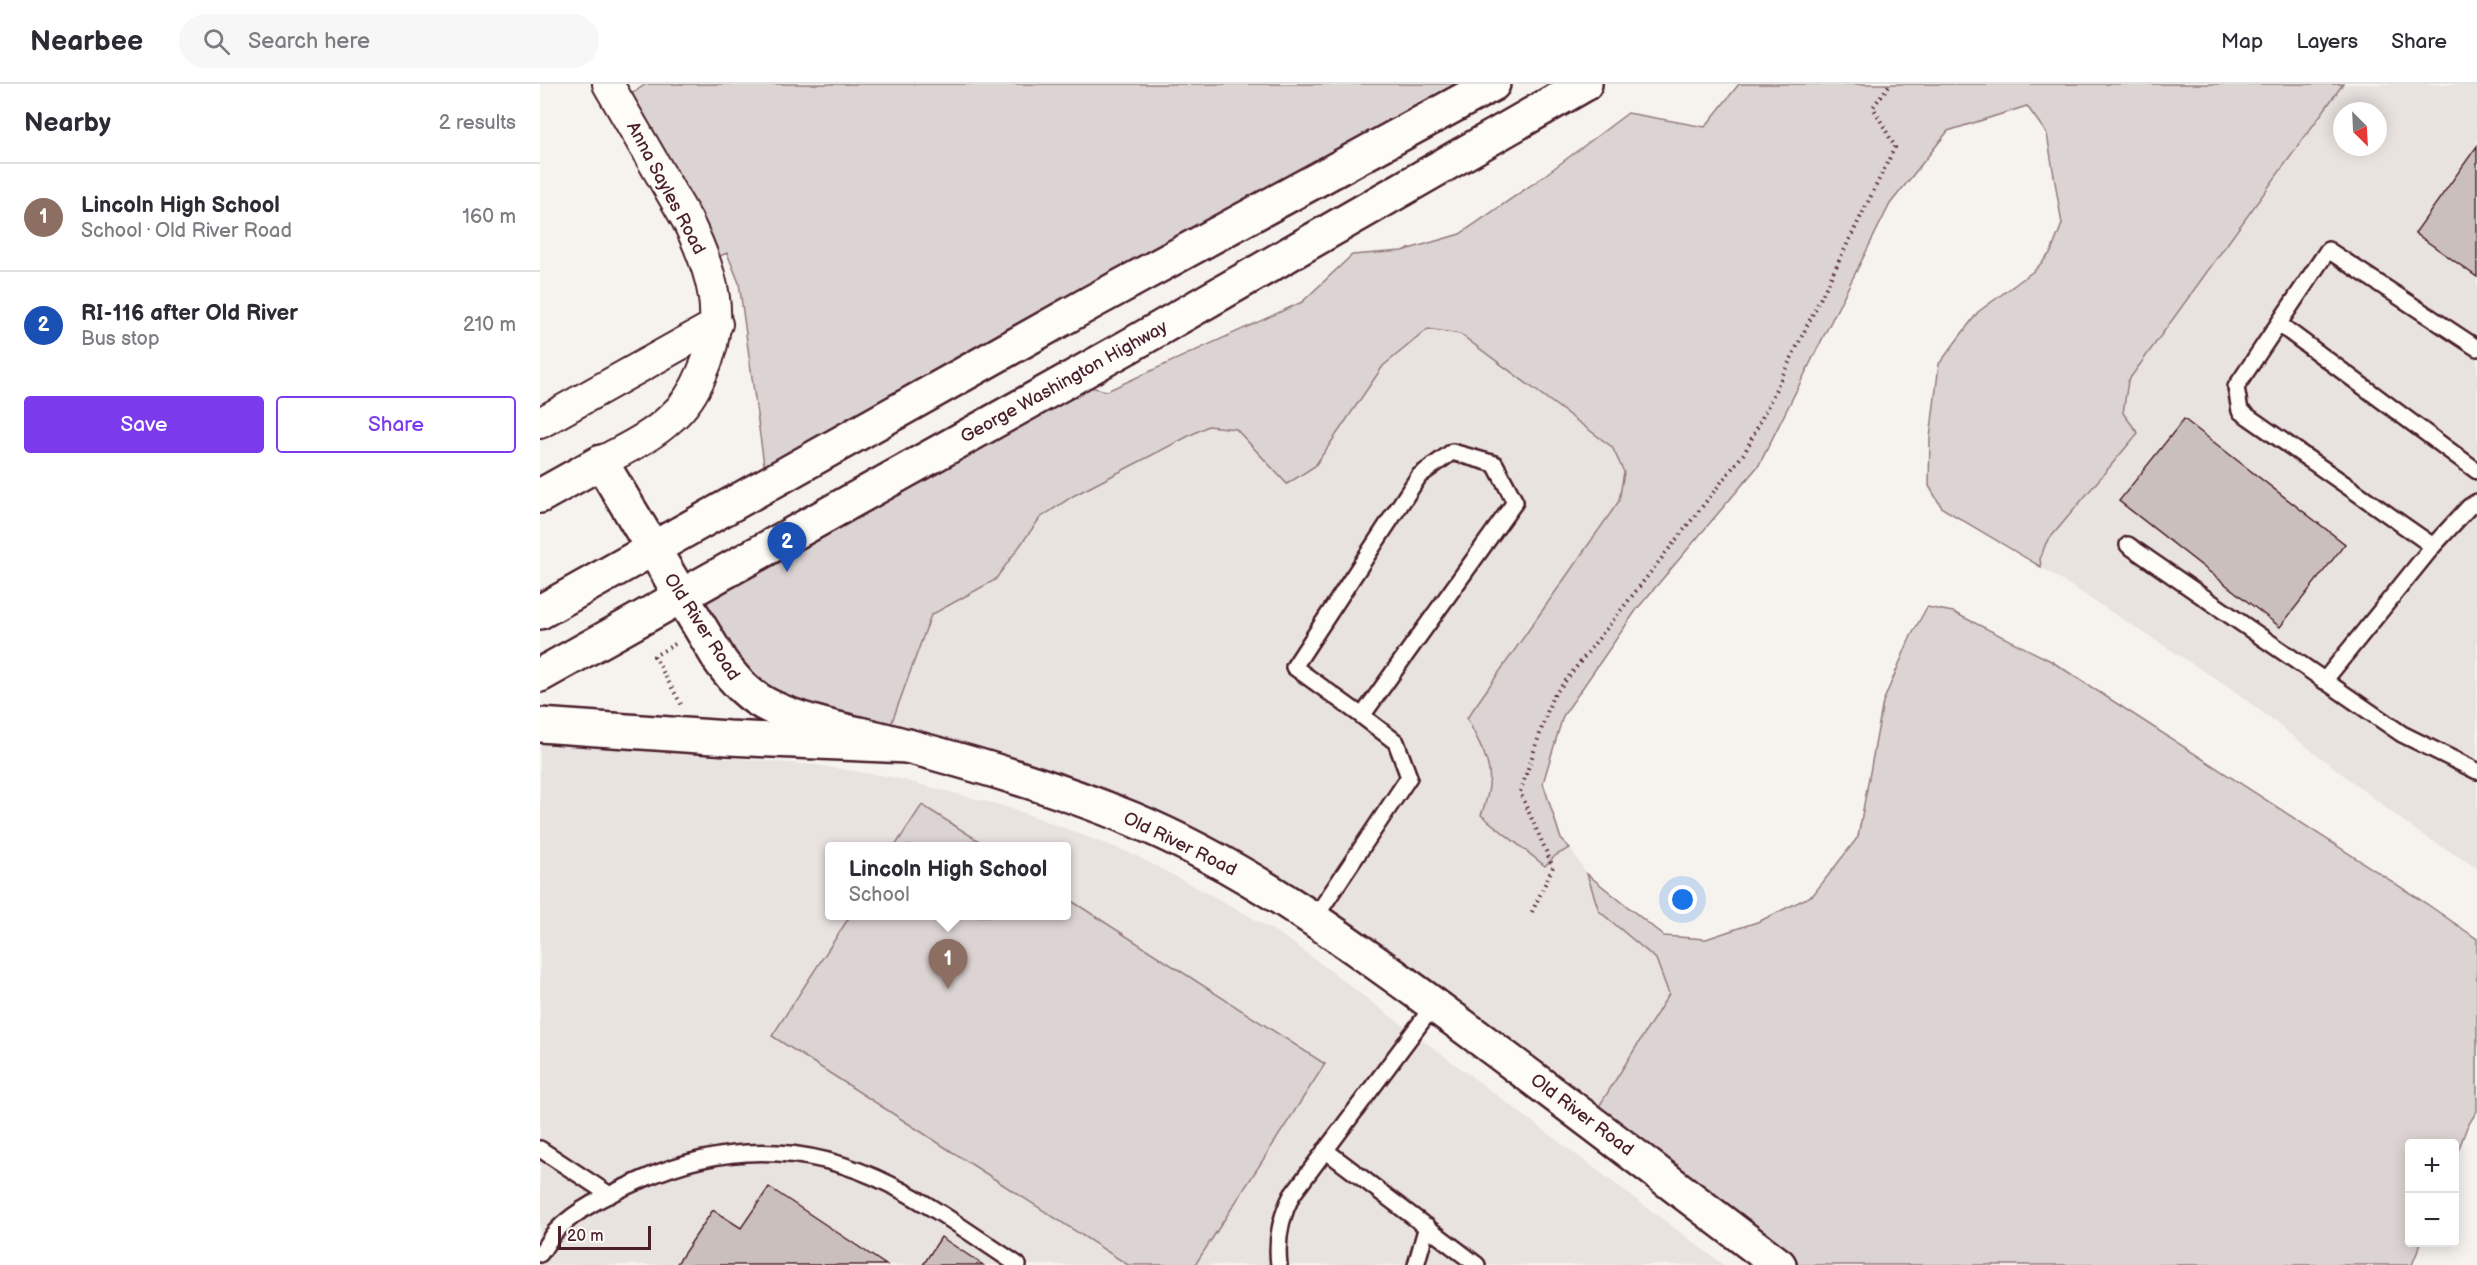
<!DOCTYPE html>
<meta charset="utf-8">
<style>
:root{--surface:#fff;--page:#f7f7f7;--text:#2b2b33;--muted:#7c7c81;--line:#e1e1e2;--accent:#7c3aed}
body{margin:0;font-family:"Balsamiq Sans",sans-serif;background:var(--page);color:var(--text)}
.controls{position:absolute;right:18px;bottom:18px;display:grid;overflow:hidden;border-radius:6px;box-shadow:0 3px 15px #0003}
.controls button{width:54px;height:54px;display:grid;place-items:center;padding:0;border:0;border-bottom:2px solid var(--line);background:var(--surface);color:var(--text);font:30px sans-serif}
.compass{position:absolute;left:1793px;top:18px;width:54px;height:54px;border-radius:50%;background:var(--surface);box-shadow:0 3px 15px #0003;rotate:156deg}
.scale{position:absolute;left:18px;bottom:15px;width:93px;box-sizing:border-box;padding-left:6px;border:3px solid #4a1f2b;border-top:0;font-size:16px;line-height:21px;white-space:nowrap;color:#4a1f2b;-webkit-text-stroke:4px #fdfcf7;paint-order:stroke}
.you{position:absolute;left:1143px;top:816px;width:21px;height:21px;margin:-15px;border:4px solid #fff;border-radius:50%;background:#1a73e8;box-shadow:0 0 0 9px #1a73e833}
.badge{display:grid;place-items:center;width:39px;height:39px;border-radius:50%;background:var(--accent);color:#fff;font-size:20px;font-weight:700}
.pin{position:absolute;translate:-50% -50px;filter:drop-shadow(0 2px 3px #0008)}
.pin::after{content:'';position:absolute;top:32px;width:21px;height:18px;background:inherit;clip-path:polygon(0 0,100% 0,50% 100%)}
.popup{position:absolute;left:285px;top:758px;width:246px;height:78px;box-sizing:border-box;display:grid;place-content:center;border-radius:6px;background:var(--surface);filter:drop-shadow(0 2px 4px #0005);font-size:20px;white-space:nowrap;color:var(--muted)}
.popup b{font-size:22px;color:var(--text)}
.popup::after{content:'';position:absolute;left:50%;top:100%;margin-left:-12px;border:12px solid transparent;border-top-color:var(--surface)}
.list{margin:0;padding:0;list-style:none}
h2{display:flex;justify-content:space-between;align-items:center;height:78px;margin:0;padding:0 24px;font-size:26px}
h2 small{font-size:20px;font-weight:400;color:var(--muted)}
.list li{display:grid;grid-template-columns:39px 1fr auto;gap:18px;align-items:center;box-sizing:border-box;height:108px;padding:0 24px;border-top:2px solid var(--line)}
.list b{display:block;font-size:22px;white-space:nowrap}
.list p{margin:0;font-size:20px;white-space:nowrap;color:var(--muted)}
.list em{font-size:20px;font-style:normal;color:var(--muted)}
.actions{display:flex;gap:12px;padding:18px 24px}
.actions a{flex:1;padding:14px 0;border:2px solid var(--accent);border-radius:6px;text-align:center;font-size:21px;color:var(--accent)}
.actions .main{background:var(--accent);color:#fff}
.icon{flex:none;width:33px;height:33px;fill:none;stroke:currentColor;stroke-width:2;stroke-linecap:round;stroke-linejoin:round}
.map{position:relative;flex:none;width:1937px;height:1181px;overflow:hidden}
header{display:flex;align-items:center;gap:36px;box-sizing:border-box;height:84px;padding:0 30px;background:var(--surface);border-bottom:2px solid var(--line)}
header strong{font-size:28px}
nav{display:flex;gap:33px;margin-inline-start:auto;font-size:21px}
.search{width:420px;height:54px;background:var(--page);display:flex;align-items:center;gap:15px;box-sizing:border-box;padding:0 21px;border-radius:33px;color:var(--muted);font-size:22px}
main{display:flex}
aside{flex:1;background:var(--surface)}
.map>svg:first-child{display:block}
.built{fill:#e9e3e0;fill-rule:evenodd}
.green{fill:#dcd4d2;stroke:#937a7e;stroke-width:1.5}
.building{fill:#cbbfbe;stroke:#4a1f2b;stroke-width:1.5}
.lines{fill:none;stroke-linecap:round;stroke-linejoin:round}
.lane-casing{stroke:#4a1f2b;stroke-width:20}
.street-casing{stroke:#4a1f2b;stroke-width:34}
.secondary-casing{stroke:#4a1f2b;stroke-width:38}
.primary-casing{stroke:#4a1f2b;stroke-width:38}
.path{stroke:#4a1f2b;stroke-width:4;stroke-dasharray:1.5 4.5;stroke-linecap:butt}
.lane{stroke:#fdfcf7;stroke-width:15}
.street{stroke:#fdfcf7;stroke-width:30}
.secondary{stroke:#fdfcf7;stroke-width:33}
.primary{stroke:#fdfcf7;stroke-width:33}
.labels{text-anchor:middle;dominant-baseline:central;stroke-width:5;stroke-linejoin:round;paint-order:stroke}
.street-label{font-size:18px;fill:#4a1f2b;stroke:#fdfcf7}
</style>
<header>
<strong>Nearbee</strong>
<div class="search"><svg class="icon" aria-label="search" viewBox="0 0 24 24"><circle cx="10" cy="10" r="6"/><path d="M15 15l6 6"/></svg>Search here</div>
<nav><a>Map</a><a>Layers</a><a>Share</a></nav>
</header>
<main>
<aside>
<h2>Nearby<small>2 results</small></h2>
<ul class="list">
<li><span class="badge" style="background:#8d6e63">1</span><div><b>Lincoln High School</b><p>School · Old River Road</p></div><em>160 m</em></li>
<li><span class="badge" style="background:#1a4fb4">2</span><div><b>RI-116 after Old River</b><p>Bus stop</p></div><em>210 m</em></li>
</ul>
<div class="actions"><a class="main">Save</a><a>Share</a></div>
</aside>
<div class="map">
<svg width="1937" height="1181" viewBox="0 0 1937 1181">
<rect width="100%" height="100%" fill="#f6f3ef"/>
<filter id="ink" filterUnits="userSpaceOnUse"><feTurbulence type="fractalNoise" baseFrequency=".0167" numOctaves="2"/><feDisplacementMap in="SourceGraphic" scale="12" xChannelSelector="R" yChannelSelector="G"/><feConvolveMatrix kernelMatrix="1 2 1 2 8 2 1 2 1" color-interpolation-filters="sRGB"/></filter>
<g filter="url(#ink)">
<path class="built" d="M1803,0H1937V784L1876,747L1693,606L1501,483L1500,475L1506,459L1583,329L1588,297ZM1802,27H1838V63H1802Z
M888,245L920,250L1072,363L1084,388L1079,417L927,634L950,683L949,712L942,731L1016,771L1030,764L1047,790L1059,826L1116,875L1129,910L1053,1032L745,814L349,646L391,530L455,496L500,434L533,412L668,342L696,345L775,381L843,282Z
M0,654L142,662L141,670L276,681L352,693L471,724L593,770L699,826L749,856L1184,1181H0ZM290,762H526V832H290Z"/>
<path class="green" d="M106,0H939L225,388L199,199L187,169L164,179L80,18Z
M1199,0H1803L1588,297L1583,329L1598,349L1506,459L1500,475L1501,483L1402,424L1389,402L1390,354L1399,280L1438,228L1495,186L1511,168L1522,140L1507,50L1487,22L1408,47L1350,120L1219,381L1097,525L1023,632L1003,699L1021,755L1030,764L1016,771L1005,782L941,731C959,687 946,674 927,634L1079,417L1084,388L1072,363L920,250L888,245L843,282L775,382L747,400L696,345L668,342L533,412L500,434L455,496L391,531L349,646L317,650L209,595L150,499L520,296L567,307L762,218L812,171L862,167L920,150L997,97L1088,29L1165,43Z
M1387,523L1413,528L1511,577L1887,820L1937,855V1027L1927,1043L1915,1075L1914,1060H1870V1158L1881,1159L1872,1181H1246L1053,1032L1129,910L1116,875L1059,827L1047,790L1124,852L1166,855L1220,837L1273,811L1318,753L1343,618L1370,554Z
M382,721L447,762H355Z
M527,814L785,980L655,1181H588L232,952L310,832H526Z"/>
<path class="building" d="M1937,62V193L1875,149Z
M1644,335L1805,460L1740,543L1579,417Z
M229,1103L346,1181H136L173,1126L201,1144Z
M401,1153L443,1181H383Z"/>
<g class="lines">
<g class="lane-casing">
<path id="lane" d="M1739,240L1937,387
M1588,461L1862,650L1937,687
M1893,462L1700,327L1696,303L1788,166L1937,264
M1784,597L1893,462L1929,423L1937,418
M774,835L869,693L856,658L822,632L975,418L955,380L912,368L879,392L754,583L822,632
M0,1065L70,1111
M785,1066L937,1181
M0,1170C5,1163 10,1154 15,1148C37,1124 72,1109 101,1096C185,1058 268,1059 351,1101C395,1123 437,1154 478,1181
M739,1181C736,1156 740,1134 752,1111L894,921
M876,1181L887,1142"/>
</g>
<g class="street-casing">
<path id="street" d="M0,339L177,240
M61,378C85,365 111,353 131,334C145,322 155,306 162,289C188,234 172,187 147,136L68,0"/>
</g>
<g class="secondary-casing">
<path id="secondary" d="M0,412L61,378L181,578C195,597 209,613 231,623C269,641 315,648 356,659C436,680 515,703 592,735C709,784 810,859 912,934C1022,1015 1130,1099 1239,1181"/>
</g>
<g class="primary-casing">
<path id="primary" d="M0,528L552,218L953,0
M0,591L589,262L1045,0
M0,641L188,654L368,662"/>
</g>
<path class="path" d="M135,560L114,572L141,620
M992,828L1013,783L980,708L1012,614L1205,368L1355,63L1333,23L1350,0"/>
<use href="#lane" class="lane"/>
<use href="#street" class="street"/>
<use href="#secondary" class="secondary"/>
<use href="#primary" class="primary"/>
</g>
</g>
<g class="labels">
<g class="street-label">
<text transform="translate(126 104) rotate(62)">Anna Sayles Road</text>
<text transform="translate(524 298) rotate(-29)">George Washington Highway</text>
<text transform="translate(162 543) rotate(57)">Old River Road</text>
<text transform="translate(640 760) rotate(26)">Old River Road</text>
<text transform="translate(1042 1031) rotate(37)">Old River Road</text>
</g>
</g>
</svg>
<div class="controls">
<button>+</button>
<button>−</button>
</div>
<svg class="compass" viewBox="-18 -18 36 36"><path d="M0-13l5 13h-10z" fill="#e53935"/><path d="M0 13l5-13h-10z" fill="#7c7c81"/></svg>
<div class="scale">20 m</div>
<div class="you"></div>
<div class="pin badge" style="left:408px;top:905px;background:#8d6e63">1</div>
<div class="popup"><b>Lincoln High School</b>School</div>
<div class="pin badge" style="left:247px;top:488px;background:#1a4fb4">2</div>
</div>
</main>
